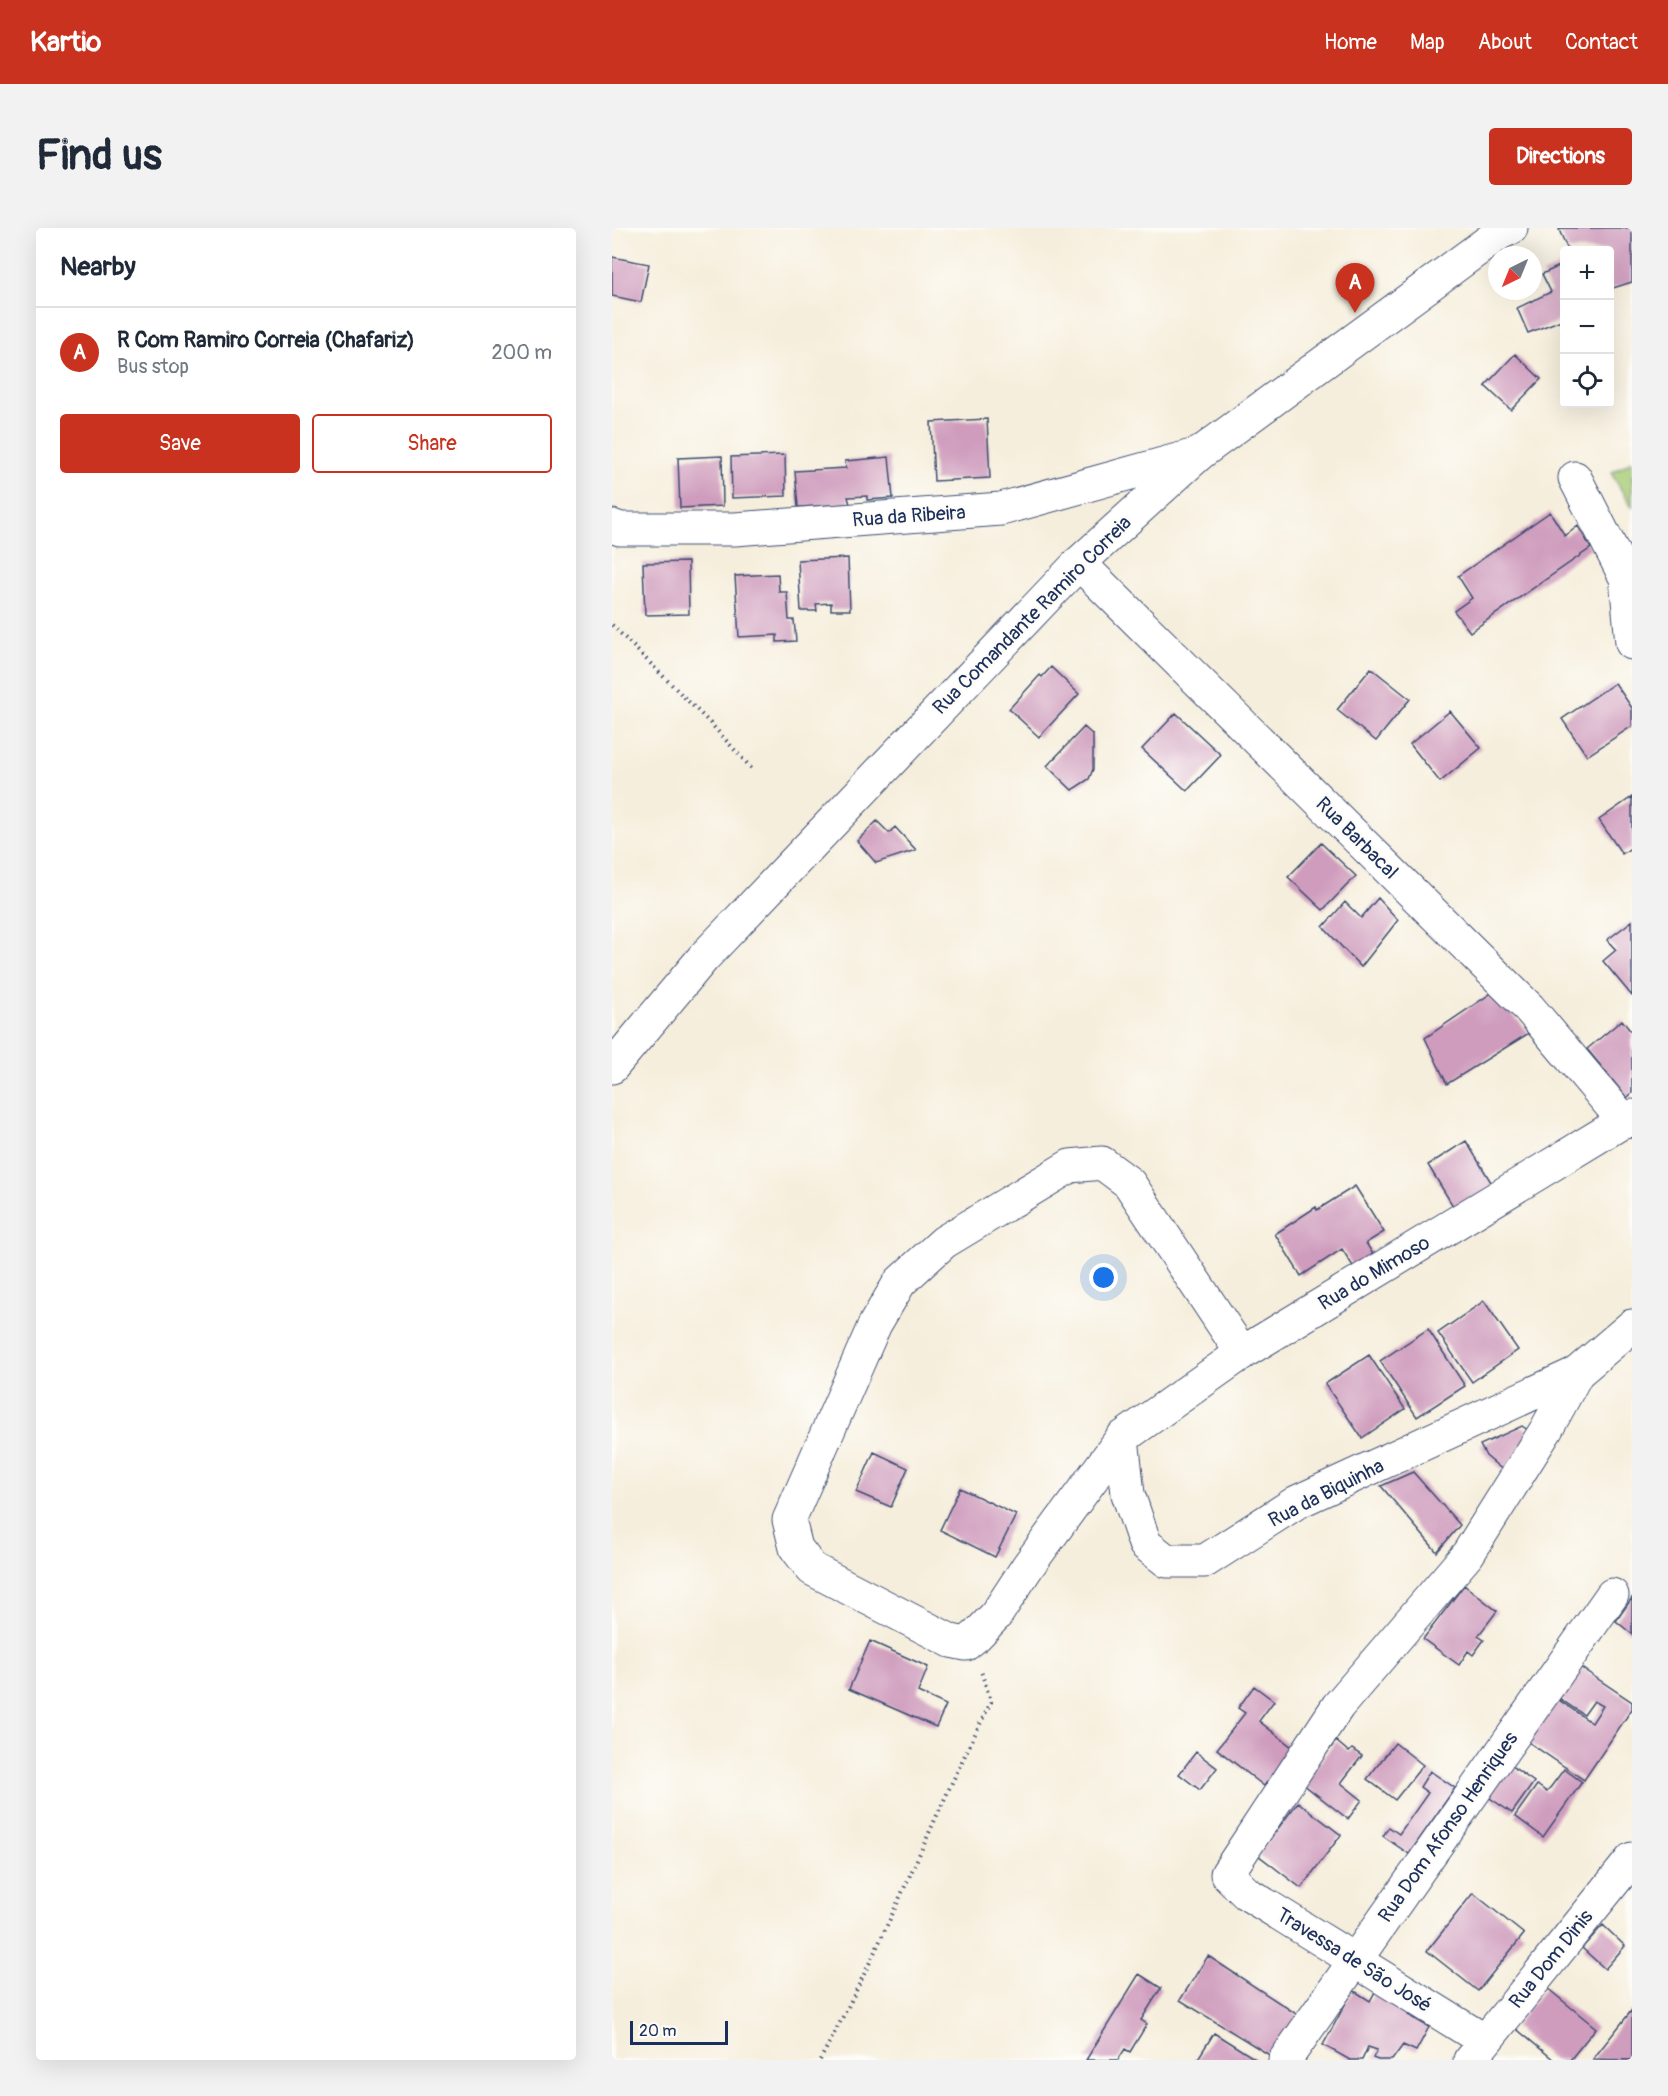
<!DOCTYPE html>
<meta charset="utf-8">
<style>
:root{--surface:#fff;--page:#f2f2f3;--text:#1f2937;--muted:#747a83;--line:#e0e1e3;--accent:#c8321e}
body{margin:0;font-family:Pangolin,sans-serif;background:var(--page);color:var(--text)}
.controls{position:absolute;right:18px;top:18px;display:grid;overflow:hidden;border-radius:6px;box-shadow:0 6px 24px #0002}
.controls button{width:54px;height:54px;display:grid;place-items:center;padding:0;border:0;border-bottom:2px solid var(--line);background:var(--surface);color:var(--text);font:30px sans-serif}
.compass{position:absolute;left:876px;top:18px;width:54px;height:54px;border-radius:50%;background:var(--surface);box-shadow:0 6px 24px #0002;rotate:223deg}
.scale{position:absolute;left:18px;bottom:15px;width:98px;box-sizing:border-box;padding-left:6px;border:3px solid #1b2f5e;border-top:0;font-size:16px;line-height:21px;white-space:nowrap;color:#1b2f5e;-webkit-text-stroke:4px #fdfcf7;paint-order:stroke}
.you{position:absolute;left:492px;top:1050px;width:21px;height:21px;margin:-15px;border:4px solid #fff;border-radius:50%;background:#1a73e8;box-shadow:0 0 0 9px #1a73e833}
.badge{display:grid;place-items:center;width:39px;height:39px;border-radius:50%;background:var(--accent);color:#fff;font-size:20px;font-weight:700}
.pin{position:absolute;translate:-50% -50px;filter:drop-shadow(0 2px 3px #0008)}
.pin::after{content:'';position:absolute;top:32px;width:21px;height:18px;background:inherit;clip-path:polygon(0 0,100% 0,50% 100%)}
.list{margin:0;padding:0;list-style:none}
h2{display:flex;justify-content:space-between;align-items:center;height:78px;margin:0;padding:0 24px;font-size:26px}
h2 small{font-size:20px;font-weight:400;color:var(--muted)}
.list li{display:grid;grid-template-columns:39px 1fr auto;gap:18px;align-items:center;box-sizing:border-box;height:90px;padding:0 24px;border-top:2px solid var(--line)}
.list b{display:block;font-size:22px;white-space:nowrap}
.list p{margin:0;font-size:20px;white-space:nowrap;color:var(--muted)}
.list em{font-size:20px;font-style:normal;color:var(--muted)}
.actions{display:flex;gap:12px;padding:18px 24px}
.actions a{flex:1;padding:14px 0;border:2px solid var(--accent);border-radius:6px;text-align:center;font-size:21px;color:var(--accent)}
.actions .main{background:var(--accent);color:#fff}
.icon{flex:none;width:33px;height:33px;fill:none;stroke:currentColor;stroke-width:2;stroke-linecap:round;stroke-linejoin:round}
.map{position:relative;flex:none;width:1020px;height:1832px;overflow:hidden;border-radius:6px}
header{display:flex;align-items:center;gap:36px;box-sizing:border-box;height:84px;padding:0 30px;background:var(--accent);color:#fff}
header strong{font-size:28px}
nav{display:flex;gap:33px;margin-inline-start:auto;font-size:21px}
.intro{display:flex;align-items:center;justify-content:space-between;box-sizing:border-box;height:144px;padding:0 36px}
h1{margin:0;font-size:42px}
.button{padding:15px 27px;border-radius:6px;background:var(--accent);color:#fff;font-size:21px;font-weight:700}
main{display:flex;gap:36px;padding:0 36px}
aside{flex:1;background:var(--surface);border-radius:6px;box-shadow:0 6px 24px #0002}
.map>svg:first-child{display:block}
.green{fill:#a7cc76;stroke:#617e6a;stroke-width:1.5}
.building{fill:#cf9cbd}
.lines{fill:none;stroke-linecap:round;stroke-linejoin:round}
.minor-casing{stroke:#3c4c71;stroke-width:35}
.tertiary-casing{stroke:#3c4c71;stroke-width:35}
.path{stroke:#3c4c71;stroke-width:4;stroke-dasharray:1.5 4.5;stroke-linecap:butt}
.minor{stroke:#fff;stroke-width:33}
.tertiary{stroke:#fff;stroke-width:33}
.labels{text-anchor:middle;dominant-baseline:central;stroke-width:5;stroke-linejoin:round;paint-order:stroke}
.street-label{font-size:20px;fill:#1b2f5e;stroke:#fdfcf7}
</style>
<header>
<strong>Kartio</strong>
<nav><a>Home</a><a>Map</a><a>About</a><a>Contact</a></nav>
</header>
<div class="intro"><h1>Find us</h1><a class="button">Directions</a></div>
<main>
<aside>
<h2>Nearby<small></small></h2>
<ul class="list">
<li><span class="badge">A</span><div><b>R Com Ramiro Correia (Chafariz)</b><p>Bus stop</p></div><em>200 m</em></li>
</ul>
<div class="actions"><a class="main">Save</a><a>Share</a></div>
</aside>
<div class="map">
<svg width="1020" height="1832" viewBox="0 0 1020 1832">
<rect width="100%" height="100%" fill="#fdfcf7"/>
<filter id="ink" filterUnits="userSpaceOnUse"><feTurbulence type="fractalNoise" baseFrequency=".0167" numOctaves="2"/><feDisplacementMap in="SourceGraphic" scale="12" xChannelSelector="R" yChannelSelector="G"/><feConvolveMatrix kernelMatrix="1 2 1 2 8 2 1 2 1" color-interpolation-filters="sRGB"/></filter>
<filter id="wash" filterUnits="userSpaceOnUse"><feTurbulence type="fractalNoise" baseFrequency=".008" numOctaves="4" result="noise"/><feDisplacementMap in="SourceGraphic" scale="24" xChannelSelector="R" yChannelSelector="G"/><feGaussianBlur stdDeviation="1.35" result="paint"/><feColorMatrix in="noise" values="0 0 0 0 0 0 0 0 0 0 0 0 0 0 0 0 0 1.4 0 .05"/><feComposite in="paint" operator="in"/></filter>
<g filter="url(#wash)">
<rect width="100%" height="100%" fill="#f6eedc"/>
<path class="green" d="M1020,233V279L999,245Z"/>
<g id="blocks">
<path class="building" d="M952,0H1020V54L998,61V22H956L947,2Z
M0,29L37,36L29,74L0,68Z
M952,36V91L916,105L905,80L939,64L930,46Z
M903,126L929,151L899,182L873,158Z
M375,191L378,250L322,253L319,194Z
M173,227L174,268L120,270L119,229Z
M110,228L111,278L68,280L66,230Z
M277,229L281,270L255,272V268L236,269L238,276L186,279L183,243L234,240L233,233Z
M938,284L953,308L966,298L979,320L858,404L842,383L860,370L846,348Z
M236,330L238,382H219V375L204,376L205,383H189L186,332Z
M76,334L77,386L33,387L31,335Z
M166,346L167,364H175L177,392H182L184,413L165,414V407L127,409L123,348Z
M439,439L467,466L427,509L397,481L428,447L430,449Z
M759,440L798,471L764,513L725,482Z
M1003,455L1020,480V498L975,528L950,491Z
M838,483L869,520L828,554L798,516Z
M564,485L609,527L575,563L530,521Z
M472,499L481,507V541L477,551L460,562L435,538Z
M1020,569V619L1010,626L987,592Z
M265,593L277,605L283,599L304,622L264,635L245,613Z
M709,615L744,648L711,682L676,649Z
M766,670L786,692L749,739L711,699L733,674L749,690Z
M1020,693V768L991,733L1004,722L995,712Z
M881,764L917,805L835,856L813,810Z
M1010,792L1020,805V865L1015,870L975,821Z
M854,913L882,959L844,983L816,937Z
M743,958L772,1004L754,1015L764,1031L744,1043L730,1021L689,1048L663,1006L704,979L705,982Z
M872,1073L906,1122L860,1154L826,1105Z
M816,1101L853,1158L805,1189L768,1133Z
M757,1127L793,1181L750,1210L713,1156Z
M910,1198L920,1205L893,1244L874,1228L868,1217Z
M262,1224L296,1240L279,1279L244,1264Z
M801,1244L848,1297L825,1324L769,1258Z
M348,1260L404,1287L383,1329L328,1302Z
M852,1357L885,1383L866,1408L872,1412L861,1427L856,1423L847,1437L811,1411Z
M1020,1370V1406L1004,1393Z
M258,1413L316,1439L306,1464L334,1477L324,1499L237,1461Z
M968,1439L1020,1474V1481L972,1552L912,1511L941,1468L980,1495L991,1478L982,1473L972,1487L947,1470Z
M642,1458L662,1473L647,1493L681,1520L652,1558L605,1521L633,1485L626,1480Z
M724,1513L737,1524L740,1521L750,1528L729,1555L750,1572L736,1591L691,1556Z
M783,1515L811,1537L783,1572L755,1551Z
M584,1524L605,1540L588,1562L567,1546Z
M894,1534L922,1554L900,1585L872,1566Z
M952,1541L970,1554L931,1609L903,1588L925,1557L935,1564Z
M818,1543L843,1560L797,1626L771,1608L777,1599L787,1606L816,1565L808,1559Z
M686,1574L729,1607L689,1660L646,1627Z
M861,1665L912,1706L866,1763L815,1723Z
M991,1697L1013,1718L993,1741L970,1720Z
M596,1728L686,1787L659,1828L568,1772Z
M527,1746L549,1760L529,1792L535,1796L518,1824L513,1821L506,1832H474Z
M934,1759L984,1800L958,1832H942L902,1799Z
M741,1762L758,1773L763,1764L799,1780L796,1787L817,1799L804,1823L791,1817L780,1832H766L761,1830L765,1822L756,1819L750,1832H738L711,1817Z
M1020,1782V1832L981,1831Z
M602,1805L645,1832H585Z"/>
</g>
</g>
<g filter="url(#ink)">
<use href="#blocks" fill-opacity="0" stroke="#3c4c71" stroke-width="1.5"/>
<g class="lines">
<g class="minor-casing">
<path id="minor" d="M963,250L1014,350L1020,415
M0,298L8,301H123L389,281L587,226
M467,335L917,780L1013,894
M630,1125L517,955L490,935L458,938L332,1014L288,1054L263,1096L177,1292L184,1320L200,1341L339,1413L354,1416L365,1407L384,1387L416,1338L510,1210L630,1125L1020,888
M510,1210L516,1266L533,1316L555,1333H593L685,1274L965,1145
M873,1813L634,1665L615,1646L726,1478L856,1326L934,1202L965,1145L1020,1098
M673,1832L1000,1367
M858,1832L1020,1631"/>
</g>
<g class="tertiary-casing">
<path id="tertiary" d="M0,839L92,729L467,335L587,226L888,5L899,0"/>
</g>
<path class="path" d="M0,397L101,498L140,541
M208,1832C272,1716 319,1592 379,1474L369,1443"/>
<use href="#minor" class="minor"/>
<use href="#tertiary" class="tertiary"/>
</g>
</g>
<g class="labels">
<g class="street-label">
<text transform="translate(297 288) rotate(-4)">Rua da Ribeira</text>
<text transform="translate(420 387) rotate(-45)">Rua Comandante Ramiro Correia</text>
<text transform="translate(745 610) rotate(45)">Rua Barbacal</text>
<text transform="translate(762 1045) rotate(-31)">Rua do Mimoso</text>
<text transform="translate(714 1265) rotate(-27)">Rua da Biquinha</text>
<text transform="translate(836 1599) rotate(-55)">Rua Dom Afonso Henriques</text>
<text transform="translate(939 1731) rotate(-51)">Rua Dom Dinis</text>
<text transform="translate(742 1732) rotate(32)">Travessa de São José</text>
</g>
</g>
</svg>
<div class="controls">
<button>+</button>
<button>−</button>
<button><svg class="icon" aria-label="locate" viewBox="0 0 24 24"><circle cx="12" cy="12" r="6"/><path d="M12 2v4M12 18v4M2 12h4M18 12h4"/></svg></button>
</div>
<svg class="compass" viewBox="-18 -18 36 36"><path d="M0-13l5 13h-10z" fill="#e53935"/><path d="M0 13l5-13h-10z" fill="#747a83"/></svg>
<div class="scale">20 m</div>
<div class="you"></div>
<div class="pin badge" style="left:743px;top:85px">A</div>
</div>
</main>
